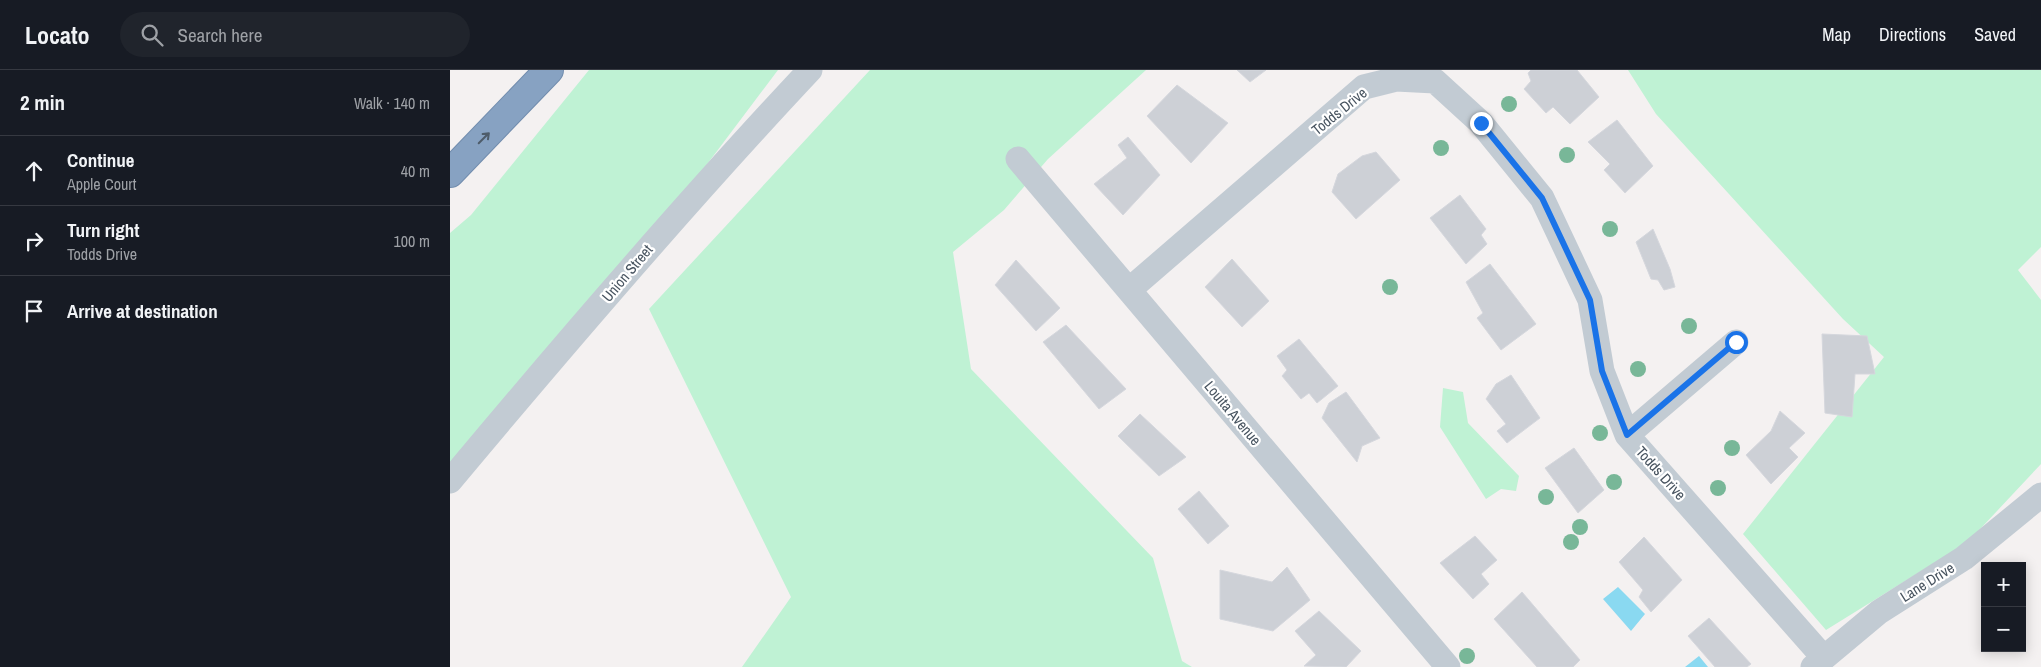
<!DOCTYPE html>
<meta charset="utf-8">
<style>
:root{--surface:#171b24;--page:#20242c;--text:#f1f3f6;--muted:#9ea1a6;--line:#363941}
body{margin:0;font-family:"Archivo Narrow",sans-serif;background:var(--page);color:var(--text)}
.controls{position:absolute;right:15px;bottom:15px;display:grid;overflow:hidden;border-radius:0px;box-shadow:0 2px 12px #0003}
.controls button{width:45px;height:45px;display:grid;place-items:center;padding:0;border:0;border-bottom:1px solid var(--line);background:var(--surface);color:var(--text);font:25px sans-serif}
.stop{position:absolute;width:15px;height:15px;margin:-11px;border:4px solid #1a73e8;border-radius:50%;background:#fff}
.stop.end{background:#1a73e8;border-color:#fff;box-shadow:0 1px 5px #0008}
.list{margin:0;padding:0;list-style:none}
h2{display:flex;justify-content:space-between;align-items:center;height:65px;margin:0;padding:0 20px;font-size:21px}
h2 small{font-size:16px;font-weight:400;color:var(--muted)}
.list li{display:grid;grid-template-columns:32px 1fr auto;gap:15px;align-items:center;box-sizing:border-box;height:70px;padding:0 20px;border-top:1px solid var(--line)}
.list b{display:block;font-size:19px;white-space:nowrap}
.list p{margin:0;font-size:16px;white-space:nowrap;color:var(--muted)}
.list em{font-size:16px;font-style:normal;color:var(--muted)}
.icon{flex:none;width:28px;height:28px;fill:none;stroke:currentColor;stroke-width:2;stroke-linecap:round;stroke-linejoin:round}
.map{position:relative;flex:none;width:1591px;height:597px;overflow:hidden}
header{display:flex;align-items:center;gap:30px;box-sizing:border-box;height:70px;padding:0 25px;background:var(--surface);border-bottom:1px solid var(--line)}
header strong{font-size:24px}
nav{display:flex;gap:28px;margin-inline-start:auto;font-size:18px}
.search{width:350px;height:45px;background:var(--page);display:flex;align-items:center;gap:12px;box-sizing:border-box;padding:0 18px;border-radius:28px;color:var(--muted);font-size:19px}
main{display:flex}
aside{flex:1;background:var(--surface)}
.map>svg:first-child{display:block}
.green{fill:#bff2d4}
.water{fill:#8ad9f1}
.building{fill:#cdd0d6;stroke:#d5d7dd}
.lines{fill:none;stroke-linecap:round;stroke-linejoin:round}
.highway-casing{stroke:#728dae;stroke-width:30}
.minor{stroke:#c2cbd3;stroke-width:25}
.highway{stroke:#87a2c2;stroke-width:28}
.tree{fill:#78b798}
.oneway{stroke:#4e5c6a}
.route{stroke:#1a73e8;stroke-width:6}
.labels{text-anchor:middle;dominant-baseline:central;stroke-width:4.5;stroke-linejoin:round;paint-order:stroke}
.street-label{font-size:15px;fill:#485460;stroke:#fff}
</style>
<header>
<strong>Locato</strong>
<div class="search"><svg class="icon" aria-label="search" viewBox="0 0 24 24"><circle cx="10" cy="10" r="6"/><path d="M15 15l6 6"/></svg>Search here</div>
<nav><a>Map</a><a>Directions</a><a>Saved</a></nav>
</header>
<main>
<aside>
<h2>2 min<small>Walk · 140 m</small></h2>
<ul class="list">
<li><svg class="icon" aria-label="ahead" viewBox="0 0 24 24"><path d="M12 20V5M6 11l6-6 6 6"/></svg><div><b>Continue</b><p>Apple Court</p></div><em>40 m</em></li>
<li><svg class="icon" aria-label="right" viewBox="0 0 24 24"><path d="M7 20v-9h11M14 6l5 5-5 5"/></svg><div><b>Turn right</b><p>Todds Drive</p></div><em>100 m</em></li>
<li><svg class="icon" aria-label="arrive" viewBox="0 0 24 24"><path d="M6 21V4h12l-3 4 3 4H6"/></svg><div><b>Arrive at destination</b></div></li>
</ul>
</aside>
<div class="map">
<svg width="1591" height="597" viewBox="0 0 1591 597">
<rect width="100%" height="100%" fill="#f4f1f1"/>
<path class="green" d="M139,0H328L164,218L0,394V163L21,145Z
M420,0H696L598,89L554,140L503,182L521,299L703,488L732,591L742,597H292L341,527L199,239Z
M1178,0H1591V177L1568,200L1591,230V394L1518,472L1376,560L1293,464L1434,287L1393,249L1206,44Z
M993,318L1013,322L1018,353L1069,406L1066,421L1051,419L1036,429L990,357Z"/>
<path class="water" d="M1168,517L1195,544L1181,561L1153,529Z
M1249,586L1258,597H1235Z"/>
<path class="building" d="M787,0H816L800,12Z
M1081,0H1127L1149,27L1120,54L1103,37L1096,43L1074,19L1081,11L1078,3Z
M727,15L778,53L741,93L697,46Z
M1167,50L1203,96L1175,123L1154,100L1160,94L1138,72Z
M678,67L710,105L673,145L644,114L677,88L668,75Z
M926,82L950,110L906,149L882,122L888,104L912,86Z
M1010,125L1036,159L1031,165L1037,174L1016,194L980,148Z
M1203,159L1220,199L1225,217L1214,220L1208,210L1201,209L1186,172Z
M782,189L819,231L792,257L755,217Z
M566,190L610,238L586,261L545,215Z
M1040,194L1086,254L1051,280L1027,248L1033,243L1016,212Z
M616,255L676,319L649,339L593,272Z
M1372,264L1417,266L1425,304H1405L1402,347L1375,343Z
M849,269L888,316L867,333L859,323L851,329L832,306L837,300L827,286Z
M1061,305L1090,348L1057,373L1047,361L1056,354L1036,329L1046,314Z
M896,322L930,368L912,376L907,392L872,348L879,333Z
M1330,341L1355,363L1339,378L1348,387L1321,414L1296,385L1321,361Z
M690,344L736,387L709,406L668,366Z
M1124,378L1154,420L1128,443L1095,398Z
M749,421L779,456L758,474L728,439Z
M1025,466L1047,490L1031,504L1039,514L1023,529L990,493Z
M1194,467L1232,510L1201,542L1189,527L1193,520L1169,492Z
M837,497L860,530L823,561L770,549V500L822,512Z
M1072,522L1130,590L1123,597H1087L1044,549Z
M869,541L911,581L896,597L854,596L866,585L845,561Z
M1259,548L1301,594L1297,597H1265L1238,566Z"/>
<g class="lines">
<g class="highway-casing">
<path id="highway" d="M0,103L99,0"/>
</g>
<path class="minor" d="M568,89L998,597
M679,220L914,17L946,9L985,11L1031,53L1092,128L1140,230L1152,301L1177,365L1374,588
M1177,365L1286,272
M0,411C117,271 235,133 360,0
M1363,597L1429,542L1514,488L1591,425"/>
<use href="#highway" class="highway"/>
</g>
<g class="tree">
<circle cx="1059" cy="34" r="8"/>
<circle cx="991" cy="78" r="8"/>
<circle cx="1117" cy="85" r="8"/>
<circle cx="1160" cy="159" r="8"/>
<circle cx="940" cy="217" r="8"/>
<circle cx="1239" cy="256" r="8"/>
<circle cx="1188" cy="299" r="8"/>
<circle cx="1150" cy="363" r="8"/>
<circle cx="1282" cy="378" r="8"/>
<circle cx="1164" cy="412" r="8"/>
<circle cx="1268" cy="418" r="8"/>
<circle cx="1096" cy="427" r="8"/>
<circle cx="1130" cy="457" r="8"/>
<circle cx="1121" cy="472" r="8"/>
<circle cx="1017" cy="586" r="8"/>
</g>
<defs><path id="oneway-shaft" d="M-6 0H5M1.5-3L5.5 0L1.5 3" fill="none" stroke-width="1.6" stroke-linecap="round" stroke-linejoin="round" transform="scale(1.25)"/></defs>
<use class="oneway" href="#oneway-shaft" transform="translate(34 68) rotate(-45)"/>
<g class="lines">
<path class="route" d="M1031,53L1092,128L1140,230L1152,301L1177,365L1286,272"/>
</g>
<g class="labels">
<g class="street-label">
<text transform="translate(889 41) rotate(-39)">Todds Drive</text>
<text transform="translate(177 203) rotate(-50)">Union Street</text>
<text transform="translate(783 343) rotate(50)">Louita Avenue</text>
<text transform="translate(1211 403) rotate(48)">Todds Drive</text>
<text transform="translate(1477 512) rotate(-32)">Lane Drive</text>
</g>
</g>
</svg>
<div class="controls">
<button>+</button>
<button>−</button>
</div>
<div class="stop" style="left:1286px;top:272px"></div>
<div class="stop end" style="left:1031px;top:53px"></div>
</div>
</main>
